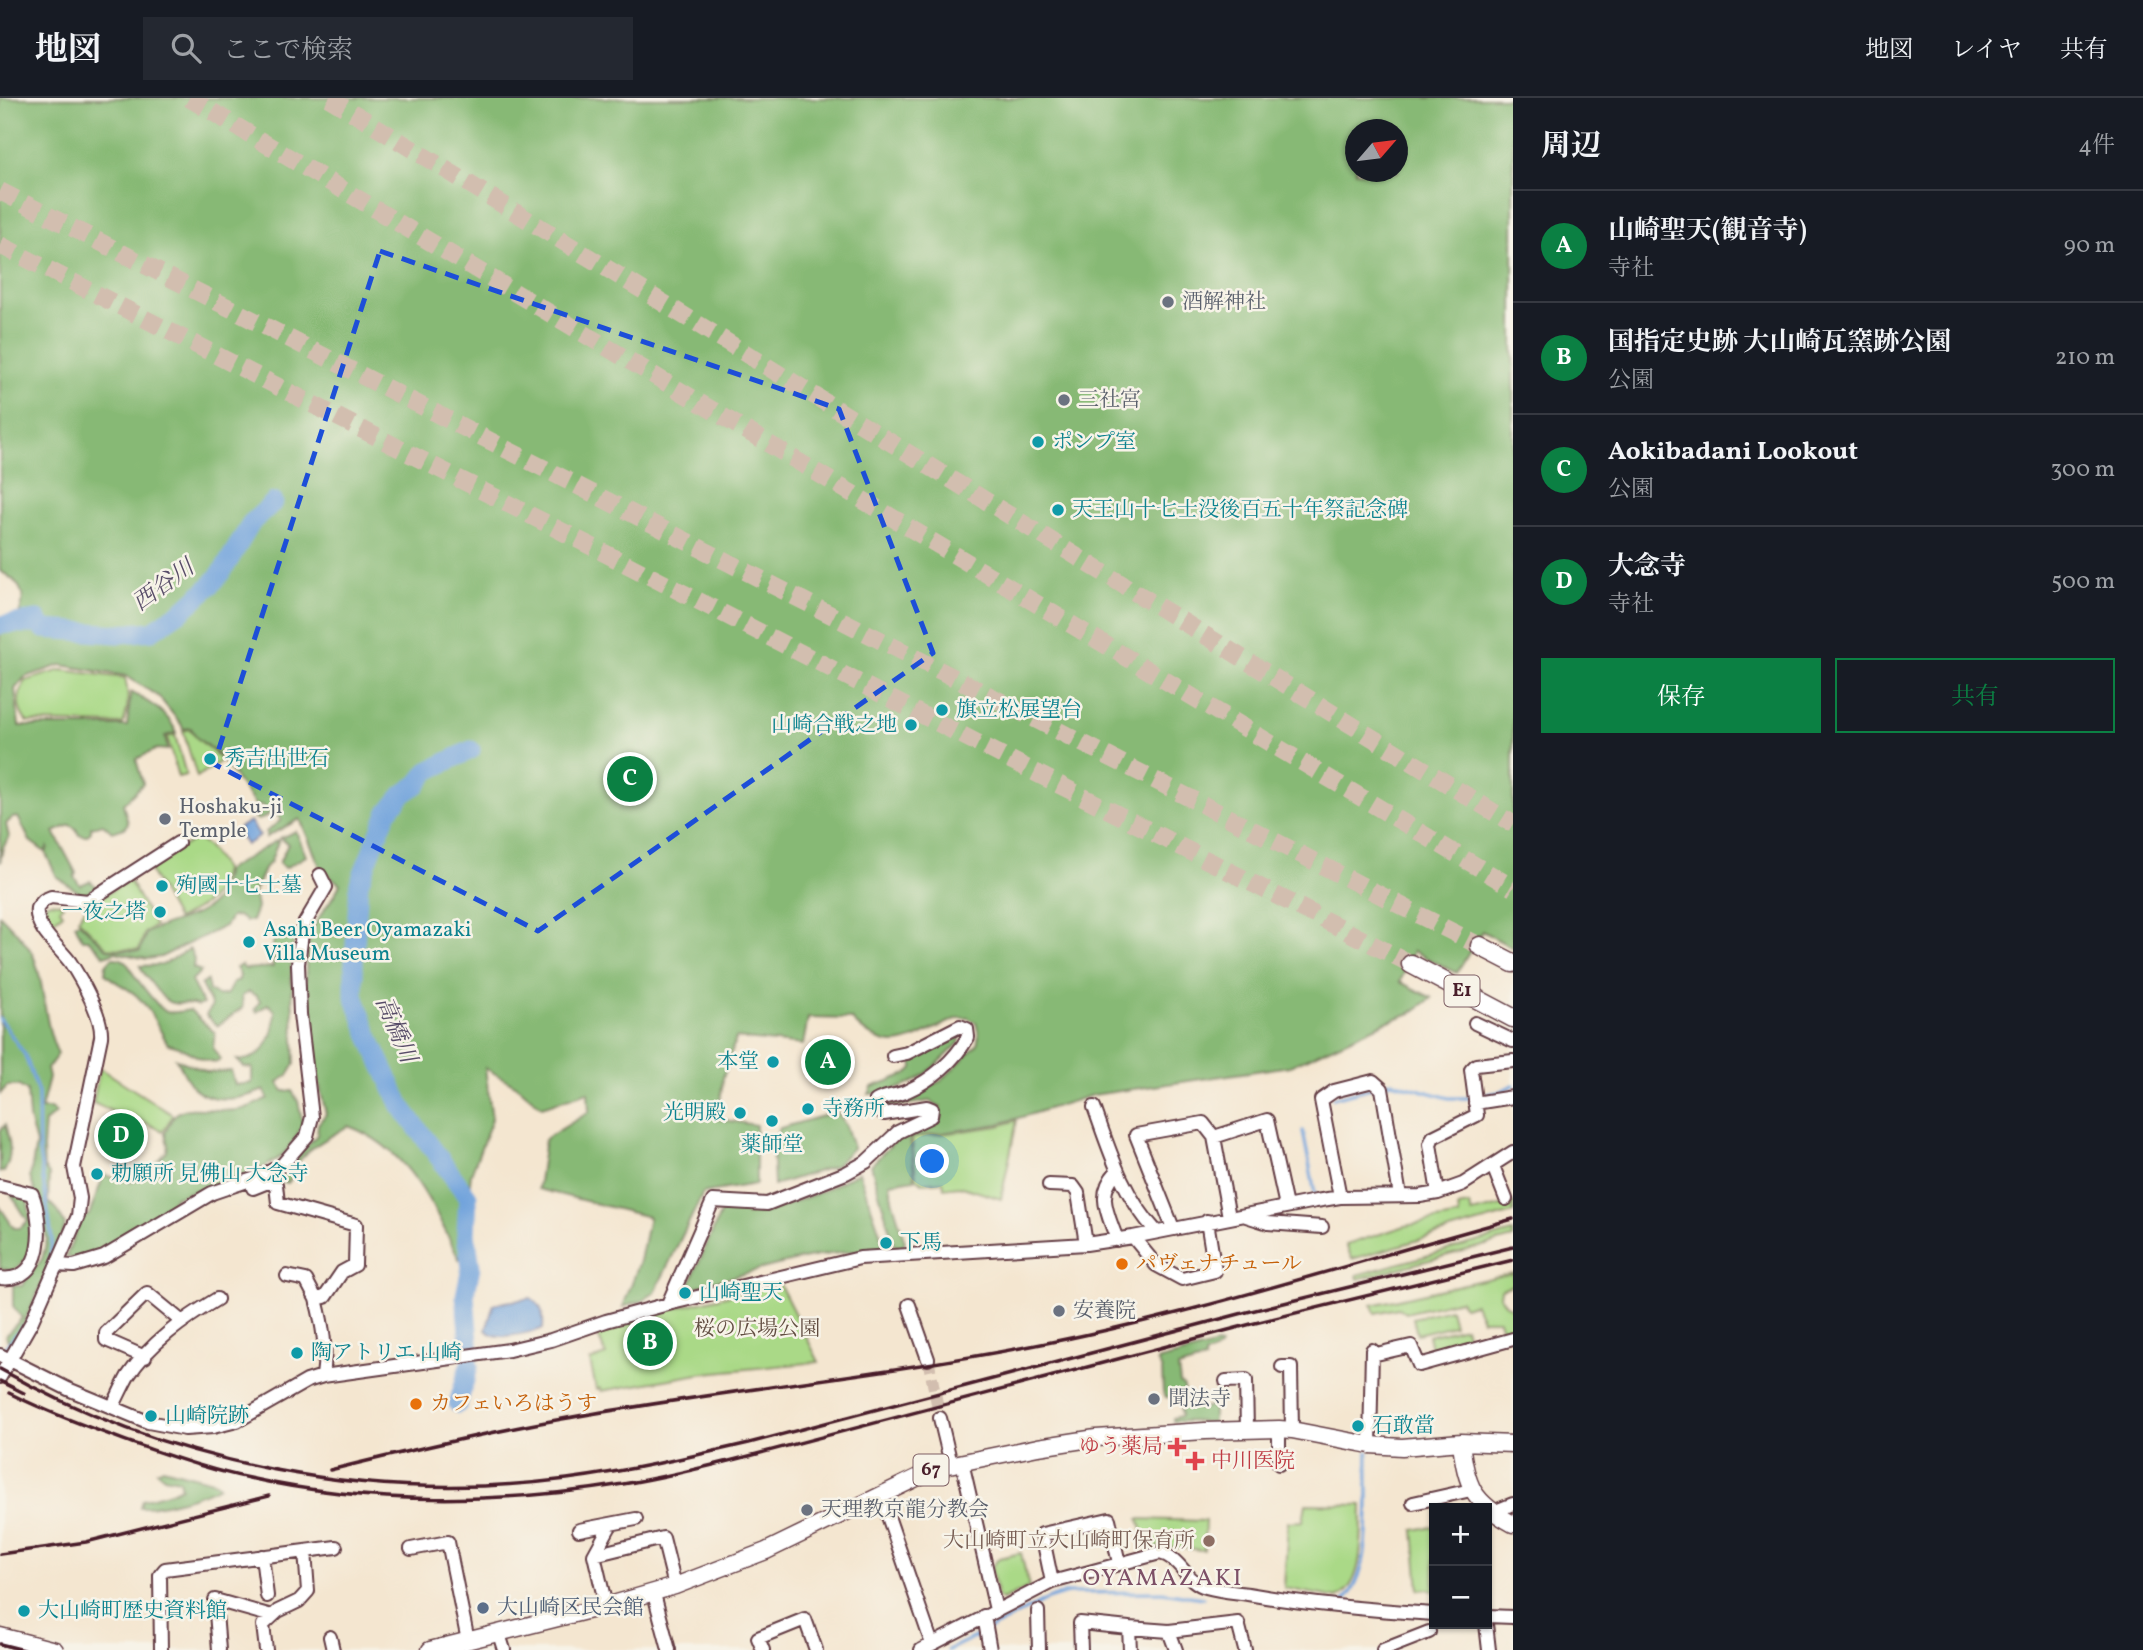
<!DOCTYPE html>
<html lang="ja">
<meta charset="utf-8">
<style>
:root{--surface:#171b24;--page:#242831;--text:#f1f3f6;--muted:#9ea1a6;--line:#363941;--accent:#0b8043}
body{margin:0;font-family:Vollkorn,"Noto Serif JP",serif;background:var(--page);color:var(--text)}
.controls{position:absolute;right:21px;bottom:21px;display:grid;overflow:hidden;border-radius:0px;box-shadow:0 2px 5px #0004}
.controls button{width:63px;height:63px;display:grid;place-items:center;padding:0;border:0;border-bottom:2px solid var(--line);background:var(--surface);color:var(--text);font:35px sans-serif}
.compass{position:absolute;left:1345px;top:21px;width:63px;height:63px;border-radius:50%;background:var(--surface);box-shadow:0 2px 5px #0004;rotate:62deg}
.you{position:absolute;left:933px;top:1064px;width:24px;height:24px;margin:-18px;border:5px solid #fff;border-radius:50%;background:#1a73e8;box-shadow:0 0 0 10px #1a73e833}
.badge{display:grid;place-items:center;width:46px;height:46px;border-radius:50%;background:var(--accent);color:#fff;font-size:23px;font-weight:700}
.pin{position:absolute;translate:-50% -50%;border:4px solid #fff;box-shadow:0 2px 7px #0006}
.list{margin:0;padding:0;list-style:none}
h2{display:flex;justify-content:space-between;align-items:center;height:91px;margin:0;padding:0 28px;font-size:30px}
h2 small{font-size:23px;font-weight:400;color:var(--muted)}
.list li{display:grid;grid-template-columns:46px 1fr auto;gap:21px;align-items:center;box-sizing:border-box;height:112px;padding:0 28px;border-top:2px solid var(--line)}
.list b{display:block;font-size:26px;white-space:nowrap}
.list p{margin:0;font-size:23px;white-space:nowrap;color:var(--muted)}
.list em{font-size:23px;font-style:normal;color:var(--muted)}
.actions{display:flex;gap:14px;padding:21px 28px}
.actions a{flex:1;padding:16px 0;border:2px solid var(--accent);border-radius:0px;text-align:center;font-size:24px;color:var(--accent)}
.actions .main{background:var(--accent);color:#fff}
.icon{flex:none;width:38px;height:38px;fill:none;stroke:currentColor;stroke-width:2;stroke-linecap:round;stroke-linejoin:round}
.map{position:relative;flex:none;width:1513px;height:1552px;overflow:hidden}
header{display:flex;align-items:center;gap:42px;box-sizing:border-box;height:98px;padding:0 35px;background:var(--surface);border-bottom:2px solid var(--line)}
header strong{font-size:33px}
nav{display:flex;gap:38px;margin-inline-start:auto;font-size:24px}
.search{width:490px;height:63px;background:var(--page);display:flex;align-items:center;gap:18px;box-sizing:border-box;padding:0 24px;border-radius:0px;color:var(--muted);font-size:26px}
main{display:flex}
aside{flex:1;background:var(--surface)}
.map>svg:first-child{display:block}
.green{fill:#aad987;stroke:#7a7c59;stroke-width:2}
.forest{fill:#87b974;stroke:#686c50;stroke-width:2;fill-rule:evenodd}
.water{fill:#71a3dc;stroke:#5e6184;stroke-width:2}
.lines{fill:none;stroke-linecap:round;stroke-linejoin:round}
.stream{stroke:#71a3dc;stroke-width:3.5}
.river{stroke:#71a3dc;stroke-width:19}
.minor-tunnel{stroke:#d2beaf;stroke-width:12;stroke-dasharray:12 6;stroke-linecap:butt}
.highway-tunnel{stroke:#d2beaf;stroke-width:18;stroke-dasharray:18 9;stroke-linecap:butt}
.minor-casing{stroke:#643d44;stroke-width:16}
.major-casing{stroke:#643d44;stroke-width:19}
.highway-casing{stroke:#643d44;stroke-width:21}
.minor{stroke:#fff;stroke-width:12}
.major{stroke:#fff;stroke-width:16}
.highway{stroke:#fff;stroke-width:18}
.rail{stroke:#4a1f2b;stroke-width:3.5}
.marked{fill:none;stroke:#1d4ed8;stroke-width:5;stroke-dasharray:14 9;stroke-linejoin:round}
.worship-dot{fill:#6b7280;stroke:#f7f3e8;stroke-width:2.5}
.culture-dot{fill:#0f9aa8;stroke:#f7f3e8;stroke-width:2.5}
.food-dot{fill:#e8710a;stroke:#f7f3e8;stroke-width:2.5}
.health-dot{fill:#e0444e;stroke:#f7f3e8;stroke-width:2.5}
.education-dot{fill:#8d6e63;stroke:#f7f3e8;stroke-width:2.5}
.service-dot{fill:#5c6f8a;stroke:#f7f3e8;stroke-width:2.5}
.labels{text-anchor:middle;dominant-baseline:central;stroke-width:5;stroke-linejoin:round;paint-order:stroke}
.shield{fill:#f7f3e8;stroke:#7e5f64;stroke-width:2}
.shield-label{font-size:19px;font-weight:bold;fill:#4a1f2b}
.worship-label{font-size:21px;fill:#5b616d;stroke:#f7f3e8;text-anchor:start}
.culture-label{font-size:21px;fill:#0d838f;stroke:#f7f3e8;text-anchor:start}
.food-label{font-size:21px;fill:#c56008;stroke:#f7f3e8;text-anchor:start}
.park-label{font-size:21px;fill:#624e42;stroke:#f7f3e8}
.health-label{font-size:21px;fill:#be3a42;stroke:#f7f3e8;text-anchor:end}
.education-label{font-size:21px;fill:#785e54;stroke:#f7f3e8;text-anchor:end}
.service-label{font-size:21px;fill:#4e5e75;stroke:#f7f3e8;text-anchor:start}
.water-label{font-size:23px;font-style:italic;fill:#584d69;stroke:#f7f3e8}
.quarter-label{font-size:24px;letter-spacing:2px;fill:#7d5067;stroke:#f7f3e8}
</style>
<header>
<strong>地図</strong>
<div class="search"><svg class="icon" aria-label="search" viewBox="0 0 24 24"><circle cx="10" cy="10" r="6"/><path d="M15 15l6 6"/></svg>ここで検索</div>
<nav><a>地図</a><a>レイヤ</a><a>共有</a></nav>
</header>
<main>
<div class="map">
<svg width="1513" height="1552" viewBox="0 0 1513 1552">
<rect width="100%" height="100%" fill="#f7f3e8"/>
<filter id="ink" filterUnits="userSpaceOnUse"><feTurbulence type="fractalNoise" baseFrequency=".0143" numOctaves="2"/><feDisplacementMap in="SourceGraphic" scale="14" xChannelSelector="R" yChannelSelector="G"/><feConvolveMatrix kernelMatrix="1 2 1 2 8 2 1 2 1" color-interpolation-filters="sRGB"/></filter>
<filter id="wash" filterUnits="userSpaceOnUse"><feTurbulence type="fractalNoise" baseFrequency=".00686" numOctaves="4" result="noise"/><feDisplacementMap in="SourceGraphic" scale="28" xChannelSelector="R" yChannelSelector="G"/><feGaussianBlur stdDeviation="1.57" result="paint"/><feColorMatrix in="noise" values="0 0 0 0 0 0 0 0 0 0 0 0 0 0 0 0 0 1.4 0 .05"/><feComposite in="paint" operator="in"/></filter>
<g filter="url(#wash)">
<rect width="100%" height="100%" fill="#f4e6d0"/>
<path class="green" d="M61,572L125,580C129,597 129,609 123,626L27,624C15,610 18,598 25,583Z
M190,631C198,645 213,650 221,663L197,679L183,633Z
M175,637L186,677L178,679L167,639Z
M196,740L208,749L224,771C220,802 201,809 177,822L149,771Z
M129,782L155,828L145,834L139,852L107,850L78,821L87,808Z
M49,804L60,805L63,807L60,811L63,815L48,827L42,815L44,808Z
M100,970L173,1017L163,1033L131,1018L129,1021L93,1005Z
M1017,1022L1001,1101L959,1088L944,1090L943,1083L922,1085L916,1079L912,1040L999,1028Z
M1513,1105V1115L1352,1161L1346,1147L1405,1128L1459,1118L1458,1109L1469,1107L1472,1115Z
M1513,1134V1140L1358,1181L1357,1177Z
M1513,1175V1187L1501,1191L1500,1198L1506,1207L1513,1210V1236L1504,1237L1499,1222H1482L1475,1206L1463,1209L1460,1202L1406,1215L1398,1210L1375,1215L1372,1207Z
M779,1185L819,1264L705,1275L601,1293V1290L596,1291L590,1263L606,1257L596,1233L627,1222Z
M1450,1211L1454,1227L1417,1236L1413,1220Z
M1465,1229L1469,1245L1432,1254L1428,1238Z
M1306,1406L1362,1407C1361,1435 1366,1485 1337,1500L1284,1490L1288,1424L1303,1423Z
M1139,1421L1205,1423L1204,1452C1186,1451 1164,1446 1147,1450Z
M1434,1428V1494L1430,1491L1419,1492L1414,1432Z
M1021,1455L1029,1489L1003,1502L998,1500L991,1470L999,1460Z"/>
<path class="forest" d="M0,0H1513V850L1482,833L1457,875L1413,853L1400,884L1432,900L1411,915L1386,924L1290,968L1093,997L999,1026L910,1040L915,1081L890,1085L892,1101L905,1144L900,1150L894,1147L871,1067L900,1038L932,1024L941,1009L930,1003L882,1010L880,1005L912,996L941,983L977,947L979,937L976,925L968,920H959C913,937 894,966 851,921L808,920L803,947L736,940L723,980L718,1021L756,1027V1086L703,1095L655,1194L642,1203L623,1209L640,1163L649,1119L538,1091L545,1041L589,1014L588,994L542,1009L517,988L485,970L492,1021L471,1076L464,1134L465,1151L459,1161C433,1108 409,1050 348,1028C332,1038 309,1048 298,1065C294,1071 293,1079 288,1085H283L278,1079L317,1037L318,1026L326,1016C315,971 296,876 312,833C318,816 333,803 340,786L321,771L300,721L266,739V734L281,722L273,712L264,720L258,722L255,720L265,710L263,707L256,708L218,656L197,640L191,630L183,631L181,626L159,599L126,578L61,567L25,579L15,591L19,628H127L131,594C147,603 171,616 176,635L165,638L168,652L157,651L136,661L143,686L123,706L128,725L125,730L112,734L103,726L91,729V734L86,738L79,737L76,731L70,727L54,734L76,775L74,779L80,787L90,783L97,789L83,797L57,779L46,756L48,748L45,754L30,743L18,719L12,720L6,726L9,739L3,749L0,765V524L19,516C28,495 19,483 0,473ZM1356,32H1398V74H1356Z
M296,733L306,758L285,770L279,765L288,746L280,740Z
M279,741L270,765L265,769L254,794L257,810L252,823H246L238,818L231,819L225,828L161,859L147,861L115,854L105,858L88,841H82L75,826L79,824L107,851L140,853L146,835C178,818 223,821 225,773Z
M0,817C11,828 25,842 32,855C46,885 42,923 58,956L47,971L49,980L41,1011H50L56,1015L45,1024L43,1050L44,1070L49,1076L48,1104L57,1111L65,1127L58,1150L13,1249L5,1238L22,1220L13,1208V1187L22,1188L42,1161L47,1142L42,1115L30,1079L36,1046L29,1020L27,993L19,988H7L0,996Z
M289,836L294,838L291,865L295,966L289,976L278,985L283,993H292L298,1003L303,1027C297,1037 291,1050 281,1058C262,1076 201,1090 175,1099L163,1115L135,1130L100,1156L77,1161L66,1159L81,1121L89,1117L104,1077L130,1084L145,1079L167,1053L168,1047L165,1035C168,1029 171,1020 176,1016C187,1005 222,1015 237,1012C248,1011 258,1005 268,1000L264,992C243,1001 213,1007 194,990C186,982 182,970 176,961L208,974L231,973L235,987L252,985V970L244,969L237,962C264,964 275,937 275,913L268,906L257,914L255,912L260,903L256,898L249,894L242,898L243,909L217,928L206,917L212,908L201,887L207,883L209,893L218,898L227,896L233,885L239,882L240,877L236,870L241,867L245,871L273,869L272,849L275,839Z
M190,851L194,861L193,870L201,873L191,883L203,906L198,908C188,903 178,908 169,904C163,902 142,874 140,868L162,867Z
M112,860C129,859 128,869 136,880C142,887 159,912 167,914C174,915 183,913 190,912L215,935L213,950L220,961L217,964C198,963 186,949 168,946C158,930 151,911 137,898C127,889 114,885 105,875L106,867Z
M958,936L960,944C933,972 911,994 869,996L872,989L907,976L913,970L912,959Z
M837,1014L846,1028L853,1050L835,1068L774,1087L772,1044L780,1030Z
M5,1027C10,1043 13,1058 4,1074H0V1033Z
M859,1074L886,1152C819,1150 752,1175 687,1191L722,1112L776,1111L823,1093Z
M11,1096L27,1098L31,1124L34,1125L30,1158L13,1173L0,1170V1109L14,1130H20L28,1123Z
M1217,1247L1220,1248C1217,1254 1212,1255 1205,1257V1262L1178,1270L1180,1285L1184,1289L1185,1305L1198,1311L1210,1308L1213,1311V1324L1173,1323V1320L1181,1318L1180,1300L1166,1299L1163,1294L1162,1272L1157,1263Z
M163,1370L216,1384L219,1388C205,1397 157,1410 140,1409L142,1402L171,1394L181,1389L179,1382L164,1379L157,1373Z"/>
<path class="water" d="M250,723L260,738L246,747L236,732Z
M531,1200C543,1208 544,1217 543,1231C528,1234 497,1245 486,1232L494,1206Z"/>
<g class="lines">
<path class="stream" d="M0,533L37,534L44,531
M0,921L25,957L38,995L39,1054L52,1142L49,1170
M1384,985L1392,984L1449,1000H1471
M1478,998L1499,994L1513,987
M1333,1000L1371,990
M1303,1033L1315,1096
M1,1254L23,1228
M1342,1505C1376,1475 1366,1397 1368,1354
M990,1531L1050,1500L1067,1495L1162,1494L1203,1500
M948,1552L983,1535"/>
<path class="river" d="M0,527L38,522L44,531L119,536L152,533L183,512L211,487L222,474L252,424L274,404
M470,1256L465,1198L471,1169L466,1136L468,1099L401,1008L371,943L354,898V863L359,785L387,715L403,696L418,686L428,673L471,652
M458,1306L469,1268"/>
</g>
</g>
<g filter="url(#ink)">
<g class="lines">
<path class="minor-tunnel" d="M928,1261L940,1320"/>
<path class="highway-tunnel" d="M189,0L1513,790
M329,0L1513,726
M0,93L1480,848
M0,147L1411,866"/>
<g class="minor-casing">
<path id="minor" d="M1475,925L1513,943
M1475,1005L1513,999
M1094,1009C1110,1054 1123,1098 1156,1133
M1214,1039L1267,1022L1286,1108
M1493,1068L1506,1101
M1049,1087L1073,1088L1078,1095L1086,1146
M0,1088L32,1096C43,1124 46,1186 0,1180
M253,1090L268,1084L276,1087L278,1105L356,1127L355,1167L342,1174L325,1199L316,1201C323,1228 327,1251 323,1278
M1438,1095L1430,1046L1433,1039L1477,1017L1471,972L1476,967L1513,963
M1340,1099L1321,1002L1334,993L1373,983L1382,991L1400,1098
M1246,1118L1268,1125L1322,1129
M1173,1130L1136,1037L1203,1025L1214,1039L1229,1119
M1133,1139L1156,1167L1182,1181L1215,1173L1207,1123
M1117,1142C1108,1115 1095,1097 1117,1073
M57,1167L74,1168L104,1159L212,1095L259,1079L282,1067L307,1038L312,1019L300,916L298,866L303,828L326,789L320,777
M287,1178L306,1182L316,1201
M668,1206L713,1103L767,1106L846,1075L866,1064L898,1034L931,1018L932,1011L927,1009L884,1016L879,1012L876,1003C886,997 897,998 907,993C932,982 955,962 968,939L967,931L960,928L907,955L893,958
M909,1207L928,1261
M0,1257L68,1291L148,1324L185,1331L213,1329L237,1323L307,1283L323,1278L509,1252L551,1242L606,1223L668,1206L860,1160L1086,1146L1133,1139L1316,1103L1340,1099L1420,1098L1438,1095L1463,1086L1513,1054
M1372,1257L1411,1248L1419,1267L1513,1241
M145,1259L106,1242V1235L147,1195L181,1223
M1282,1269H1291L1292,1332
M0,1279L31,1225L78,1118L80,1100L74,1069L101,939C103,919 81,881 70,864C59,849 34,830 37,810L44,802L51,799L88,803L178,745
M1226,1283L1246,1282L1247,1332
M113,1308C118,1298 123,1287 128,1278C150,1245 184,1221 217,1201
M940,1320L951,1366
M1370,1347L1372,1252
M962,1364L996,1512
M1279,1366V1331
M881,1398L932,1546
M1413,1405L1471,1392
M1493,1414L1513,1406
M579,1432L636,1421
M411,1451L448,1444L468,1543
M594,1457L663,1440L675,1488
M262,1458L267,1498
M1052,1484L1042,1436L1109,1421L1119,1465
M654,1496L669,1552
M606,1508L594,1457L611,1426
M1038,1513L1039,1552
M984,1518L990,1552
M1487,1518L1513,1519
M1486,1526L1489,1552
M1129,1530L1169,1533L1176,1552
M1169,1533L1238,1525L1245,1552
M499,1536L504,1552
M330,1539L333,1552
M161,1552L160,1477L165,1471L336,1449
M219,1552L215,1502L272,1518
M266,1552L263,1527L278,1513L299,1503L308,1493L305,1453
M763,1552L758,1540L805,1521L816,1552
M921,1552L1052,1484L1160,1455C1180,1459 1186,1484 1206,1489C1220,1493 1234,1494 1248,1496C1310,1507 1372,1512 1434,1516
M1081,1552L1080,1525L1129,1530L1130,1552
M1383,1552L1429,1534"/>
</g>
<g class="major-casing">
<path id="major" d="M1461,1344C1466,1389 1473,1404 1513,1426
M0,1538L55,1552
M430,1552L606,1508L675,1488L766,1453L939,1369L1038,1349L1096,1340L1205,1333L1279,1331L1292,1332L1370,1347L1402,1349L1461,1344L1513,1346"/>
</g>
<g class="highway-casing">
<path id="highway" d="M1480,848L1513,865
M1411,866L1513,920"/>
</g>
<use href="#minor" class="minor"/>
<use href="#major" class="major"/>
<use href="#highway" class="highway"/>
<path class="rail" d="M0,1271C170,1368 373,1406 567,1381C629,1373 689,1359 749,1345L1247,1214L1513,1149
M0,1283L24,1295
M9,1295C49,1315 91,1330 132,1345C171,1358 209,1372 249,1380C370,1407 501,1406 623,1386C667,1379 710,1368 753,1357L1251,1226L1513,1162
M330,1372C407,1353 484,1335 562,1321C717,1293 875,1278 1031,1248C1194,1217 1353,1164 1513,1121
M0,1456L86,1444L269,1398
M0,1546L24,1552"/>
</g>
</g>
<path class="marked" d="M380,153L839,311L933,555L538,833L214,666Z"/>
<g class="worship-dot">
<circle cx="1168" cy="204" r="7"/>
<circle cx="1064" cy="302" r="7"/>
<circle cx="165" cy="721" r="7"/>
<circle cx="1059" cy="1213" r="7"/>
<circle cx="1154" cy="1301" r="7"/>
<circle cx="807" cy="1412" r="7"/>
</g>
<g class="culture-dot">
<circle cx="1038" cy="344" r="7"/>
<circle cx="1058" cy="412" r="7"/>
<circle cx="942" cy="612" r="7"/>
<circle cx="911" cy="627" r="7"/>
<circle cx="210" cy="661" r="7"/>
<circle cx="162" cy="788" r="7"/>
<circle cx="160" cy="814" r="7"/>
<circle cx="249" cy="844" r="7"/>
<circle cx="773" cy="964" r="7"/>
<circle cx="808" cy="1011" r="7"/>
<circle cx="740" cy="1015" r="7"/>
<circle cx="772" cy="1023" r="7"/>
<circle cx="97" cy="1076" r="7"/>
<circle cx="886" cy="1145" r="7"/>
<circle cx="685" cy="1195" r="7"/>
<circle cx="297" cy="1255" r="7"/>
<circle cx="151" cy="1318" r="7"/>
<circle cx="1358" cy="1328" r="7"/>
<circle cx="24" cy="1513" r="7"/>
</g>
<g class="food-dot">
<circle cx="1122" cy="1166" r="7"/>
<circle cx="416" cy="1306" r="7"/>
</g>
<g class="health-dot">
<path d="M1173.5 1338.5h7v7h7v7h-7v7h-7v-7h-7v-7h7z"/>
<path d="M1191.5 1352.5h7v7h7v7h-7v7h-7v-7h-7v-7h7z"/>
</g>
<circle class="education-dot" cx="1209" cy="1443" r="7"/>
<circle class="service-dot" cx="483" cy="1510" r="7"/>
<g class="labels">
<g class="shield">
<rect x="1444.5" y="877.5" width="35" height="31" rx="5"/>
<rect x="913.5" y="1356.5" width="35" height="31" rx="5"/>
</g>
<g class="shield-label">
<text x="1462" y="893">E1</text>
<text x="931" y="1372">67</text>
</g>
<g class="worship-label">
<text x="1182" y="204">酒解神社</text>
<text x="1078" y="302">三社宮</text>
<text x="179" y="709">Hoshaku-ji<tspan x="179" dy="24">Temple</tspan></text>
<text x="1073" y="1213">安養院</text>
<text x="1168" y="1301">聞法寺</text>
<text x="821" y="1412">天理教京龍分教会</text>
</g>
<g class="culture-label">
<text x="1052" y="344">ポンプ室</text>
<text x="1072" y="412">天王山十七士没後百五十年祭記念碑</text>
<text x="956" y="612">旗立松展望台</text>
<text x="897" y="627" text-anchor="end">山崎合戦之地</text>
<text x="224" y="661">秀吉出世石</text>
<text x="176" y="788">殉國十七士墓</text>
<text x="146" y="814" text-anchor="end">一夜之塔</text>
<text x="263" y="832">Asahi Beer Oyamazaki<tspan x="263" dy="24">Villa Museum</tspan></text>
<text x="759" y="964" text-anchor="end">本堂</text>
<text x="822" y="1011">寺務所</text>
<text x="726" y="1015" text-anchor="end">光明殿</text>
<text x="772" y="1047" text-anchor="middle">薬師堂</text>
<text x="111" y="1076">勅願所 見佛山 大念寺</text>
<text x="900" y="1145">下馬</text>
<text x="699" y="1195">山崎聖天</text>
<text x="311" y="1255">陶アトリエ 山崎</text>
<text x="165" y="1318">山崎院跡</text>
<text x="1372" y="1328">石敢當</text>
<text x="38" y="1513">大山崎町歴史資料館</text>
</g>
<g class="food-label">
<text x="1136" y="1166">パヴェナチュール</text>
<text x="430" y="1306">カフェいろはうす</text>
</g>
<g class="park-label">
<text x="757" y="1231">桜の広場公園</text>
</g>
<g class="health-label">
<text x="1163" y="1349">ゆう薬局</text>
<text x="1211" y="1363" text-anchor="start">中川医院</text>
</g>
<g class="education-label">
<text x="1195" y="1443">大山崎町立大山崎町保育所</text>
</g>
<g class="service-label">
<text x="497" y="1510">大山崎区民会館</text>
</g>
<g class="water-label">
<text transform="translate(164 488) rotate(-36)">西谷川</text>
<text transform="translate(395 932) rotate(67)">高橋川</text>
</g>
<g class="quarter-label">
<text x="1163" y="1481">OYAMAZAKI</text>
</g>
</g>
</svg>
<div class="controls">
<button>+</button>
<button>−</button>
</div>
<svg class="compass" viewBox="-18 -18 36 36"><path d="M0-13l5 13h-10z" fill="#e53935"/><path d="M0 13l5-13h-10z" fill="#9ea1a6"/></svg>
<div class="you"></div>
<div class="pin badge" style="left:828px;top:964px">A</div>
<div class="pin badge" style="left:650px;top:1245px">B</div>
<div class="pin badge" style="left:630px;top:681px">C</div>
<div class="pin badge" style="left:121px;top:1038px">D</div>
</div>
<aside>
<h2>周辺<small>4件</small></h2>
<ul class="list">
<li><span class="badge">A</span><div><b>山崎聖天(観音寺)</b><p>寺社</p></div><em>90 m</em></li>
<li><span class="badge">B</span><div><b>国指定史跡 大山崎瓦窯跡公園</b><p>公園</p></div><em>210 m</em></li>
<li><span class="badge">C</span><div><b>Aokibadani Lookout</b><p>公園</p></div><em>300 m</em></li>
<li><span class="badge">D</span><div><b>大念寺</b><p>寺社</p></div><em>500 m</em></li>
</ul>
<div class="actions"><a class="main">保存</a><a>共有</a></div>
</aside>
</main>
